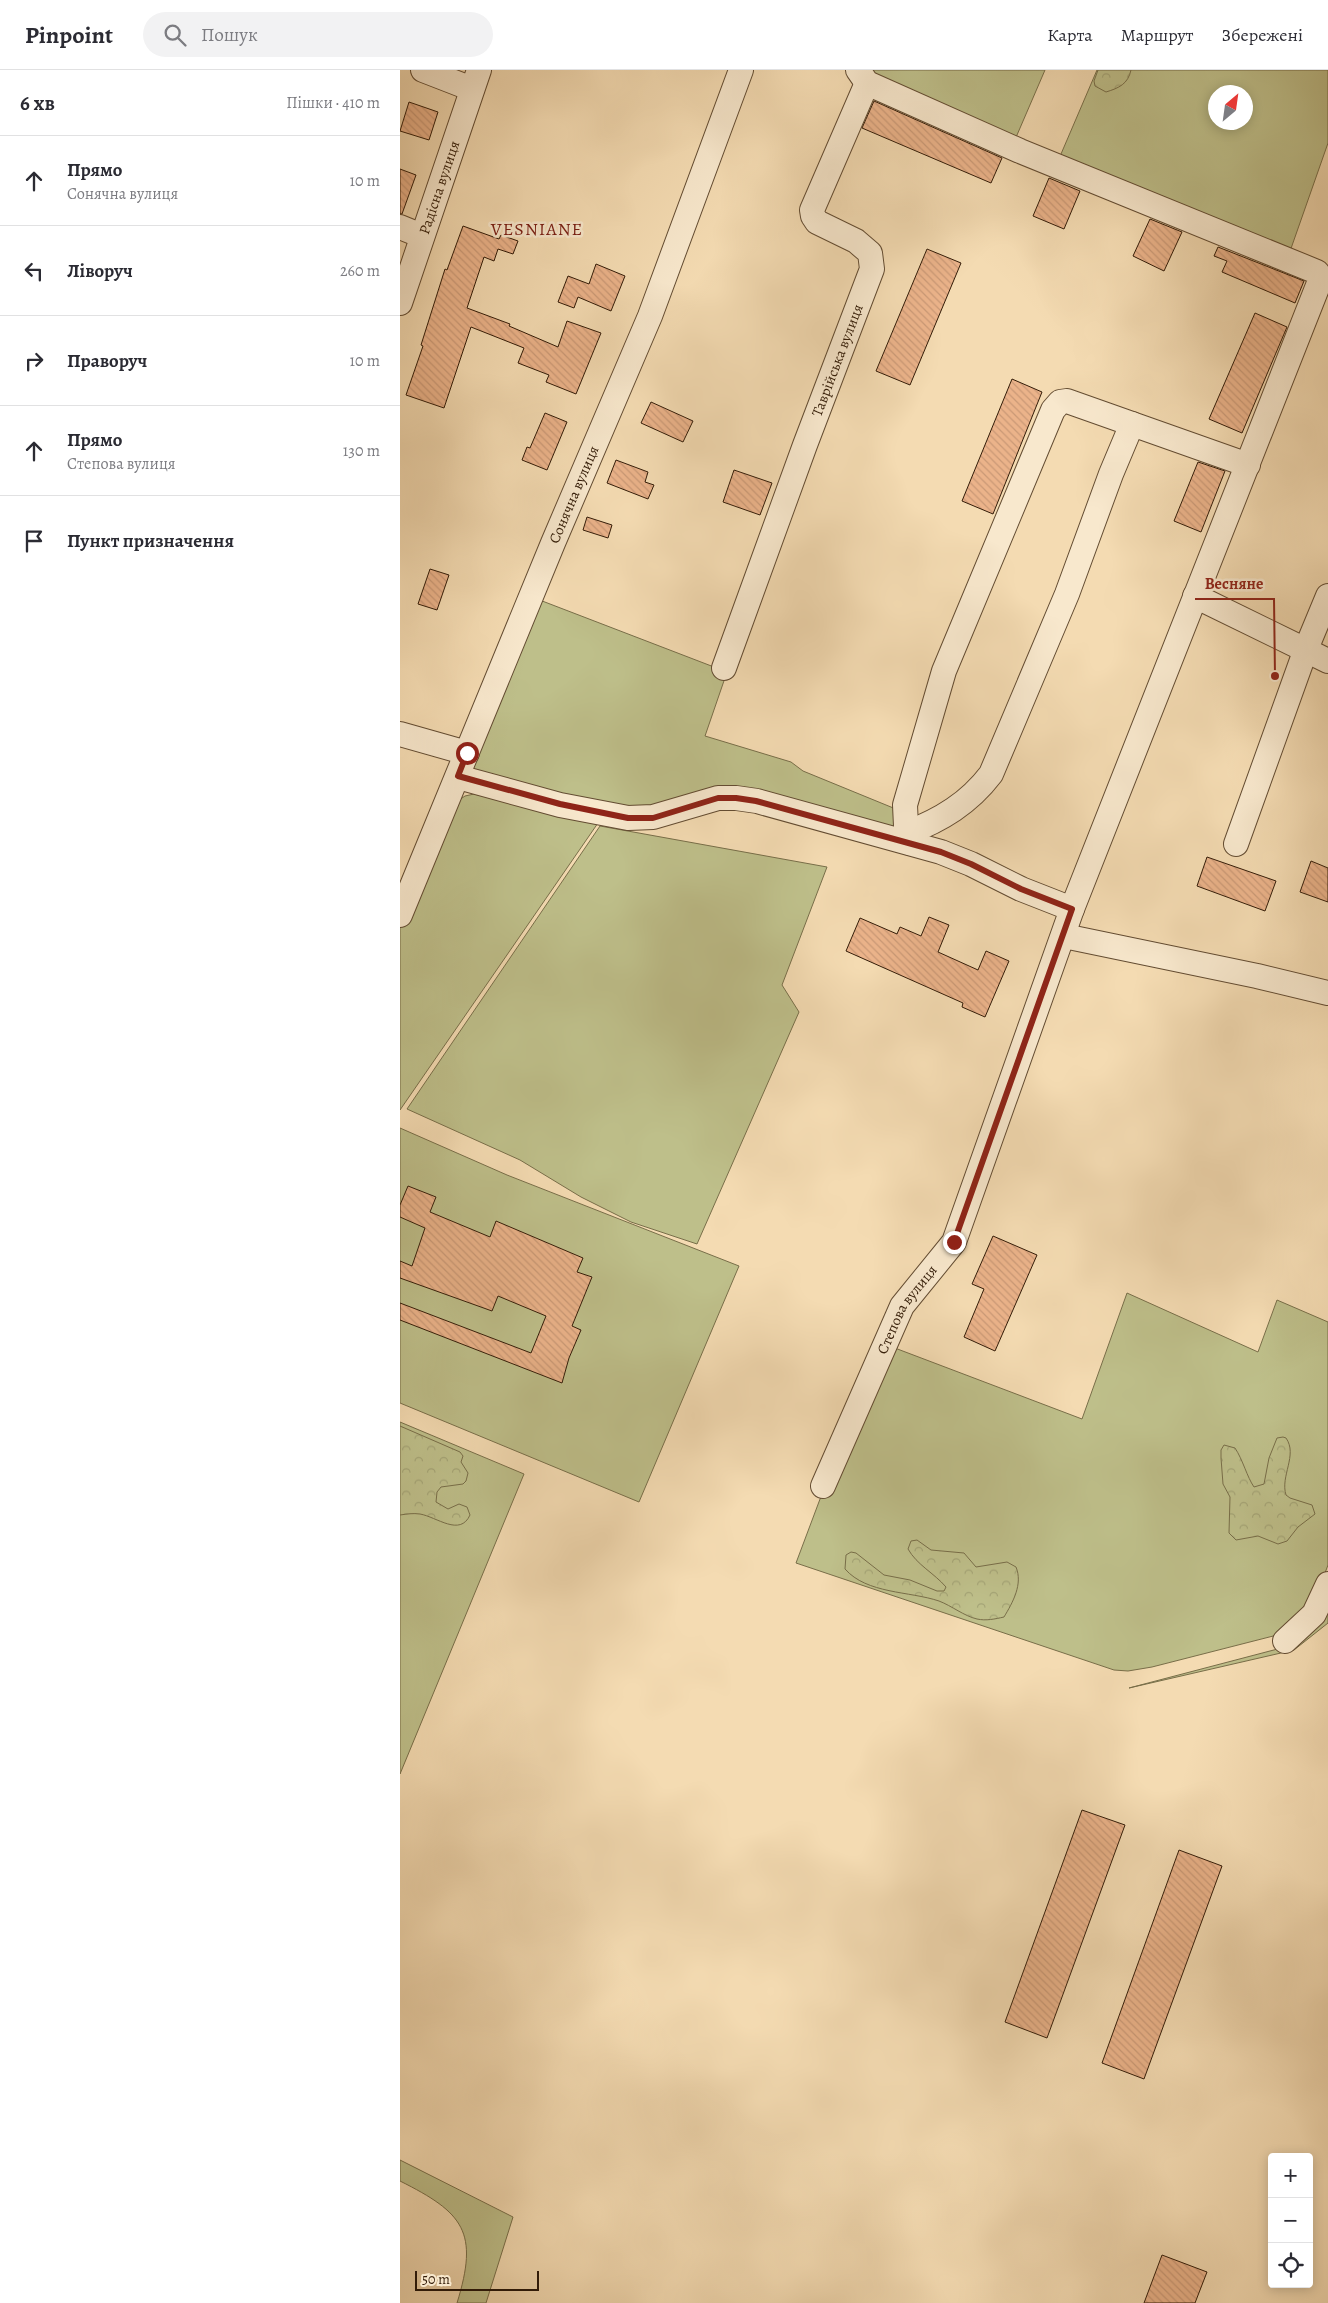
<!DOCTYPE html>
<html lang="uk">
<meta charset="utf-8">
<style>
:root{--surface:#fff;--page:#f2f2f3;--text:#2b2b33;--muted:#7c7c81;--line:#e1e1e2}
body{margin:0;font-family:Alegreya,serif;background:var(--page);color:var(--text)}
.controls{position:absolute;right:15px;bottom:15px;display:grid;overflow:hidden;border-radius:5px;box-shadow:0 2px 12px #0003}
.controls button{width:45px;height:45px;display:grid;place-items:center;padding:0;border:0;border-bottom:1px solid var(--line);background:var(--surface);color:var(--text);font:25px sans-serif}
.compass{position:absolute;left:808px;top:15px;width:45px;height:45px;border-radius:50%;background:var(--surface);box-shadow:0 2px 12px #0003;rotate:29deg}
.scale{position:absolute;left:15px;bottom:12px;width:124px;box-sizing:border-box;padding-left:5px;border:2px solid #331c08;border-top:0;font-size:14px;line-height:18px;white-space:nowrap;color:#331c08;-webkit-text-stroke:4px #f8e8cd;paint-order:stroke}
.stop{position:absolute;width:15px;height:15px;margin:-11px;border:4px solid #8f2418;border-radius:50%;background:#fff}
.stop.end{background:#8f2418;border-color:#fff;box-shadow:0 1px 5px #0008}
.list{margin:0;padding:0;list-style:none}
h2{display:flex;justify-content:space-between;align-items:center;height:65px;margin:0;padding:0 20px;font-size:21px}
h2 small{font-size:16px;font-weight:400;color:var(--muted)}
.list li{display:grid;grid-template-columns:32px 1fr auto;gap:15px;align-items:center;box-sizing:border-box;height:90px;padding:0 20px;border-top:1px solid var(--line)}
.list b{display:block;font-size:19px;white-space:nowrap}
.list p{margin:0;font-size:16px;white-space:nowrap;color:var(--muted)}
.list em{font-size:16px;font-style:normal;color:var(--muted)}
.icon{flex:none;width:28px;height:28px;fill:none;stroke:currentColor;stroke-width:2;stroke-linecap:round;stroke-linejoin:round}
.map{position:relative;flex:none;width:928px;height:2233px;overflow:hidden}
header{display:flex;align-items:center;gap:30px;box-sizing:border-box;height:70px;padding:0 25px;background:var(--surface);border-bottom:1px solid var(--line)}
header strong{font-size:24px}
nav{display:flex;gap:28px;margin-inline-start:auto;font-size:18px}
.search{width:350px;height:45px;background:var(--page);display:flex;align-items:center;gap:12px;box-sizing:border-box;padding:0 18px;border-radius:28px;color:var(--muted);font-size:19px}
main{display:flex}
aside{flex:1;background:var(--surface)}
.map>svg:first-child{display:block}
.grass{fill:#bebf8a;stroke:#786e49;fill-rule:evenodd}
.forest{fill:url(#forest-crowns);stroke:#786e49}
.building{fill:url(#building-back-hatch);stroke:#331c08}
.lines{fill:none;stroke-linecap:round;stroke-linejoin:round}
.minor-casing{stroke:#634c32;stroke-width:26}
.minor{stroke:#f8e8cd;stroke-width:24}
.route{stroke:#8f2418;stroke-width:6}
.labels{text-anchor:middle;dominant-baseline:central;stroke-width:5;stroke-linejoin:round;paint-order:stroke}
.street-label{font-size:15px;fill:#331c08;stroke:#f8e8cd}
.quarter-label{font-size:18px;letter-spacing:1px;fill:#7a1f14;stroke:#f8e8cd}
.leader{fill:none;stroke:#8f2418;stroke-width:2}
.callout-dot{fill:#8f2418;stroke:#f8e8cd;stroke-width:2}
.callout-label{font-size:16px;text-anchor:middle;font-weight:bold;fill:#8f2418;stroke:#f8e8cd;stroke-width:5;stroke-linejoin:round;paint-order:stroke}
</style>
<header>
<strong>Pinpoint</strong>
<div class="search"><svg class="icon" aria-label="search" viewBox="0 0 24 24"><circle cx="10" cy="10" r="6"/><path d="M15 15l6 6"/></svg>Пошук</div>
<nav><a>Карта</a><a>Маршрут</a><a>Збережені</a></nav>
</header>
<main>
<aside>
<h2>6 хв<small>Пішки · 410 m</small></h2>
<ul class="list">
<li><svg class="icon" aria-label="ahead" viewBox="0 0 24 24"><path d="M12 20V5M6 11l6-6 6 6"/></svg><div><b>Прямо</b><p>Сонячна вулиця</p></div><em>10 m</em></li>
<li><svg class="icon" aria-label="left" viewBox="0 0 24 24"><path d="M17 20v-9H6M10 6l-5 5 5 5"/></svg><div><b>Ліворуч</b></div><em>260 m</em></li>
<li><svg class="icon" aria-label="right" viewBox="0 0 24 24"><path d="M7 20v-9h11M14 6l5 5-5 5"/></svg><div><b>Праворуч</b></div><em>10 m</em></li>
<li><svg class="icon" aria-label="ahead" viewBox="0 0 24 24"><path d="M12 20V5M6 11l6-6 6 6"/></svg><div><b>Прямо</b><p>Степова вулиця</p></div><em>130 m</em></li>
<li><svg class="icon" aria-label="arrive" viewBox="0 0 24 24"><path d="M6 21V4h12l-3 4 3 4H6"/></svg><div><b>Пункт призначення</b></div></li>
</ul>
</aside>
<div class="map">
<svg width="928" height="2233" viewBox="0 0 928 2233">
<defs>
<pattern id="forest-crowns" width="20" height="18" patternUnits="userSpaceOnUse" patternTransform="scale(1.25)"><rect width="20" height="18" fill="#bebf8a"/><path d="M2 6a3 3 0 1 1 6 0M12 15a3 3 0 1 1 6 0" fill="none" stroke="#a4a476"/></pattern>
<pattern id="building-back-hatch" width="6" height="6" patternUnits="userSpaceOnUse" patternTransform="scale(1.25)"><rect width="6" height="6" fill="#ebb38a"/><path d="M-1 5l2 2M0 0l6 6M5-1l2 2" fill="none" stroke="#ca9976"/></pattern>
</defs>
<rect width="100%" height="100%" fill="#f4dbb2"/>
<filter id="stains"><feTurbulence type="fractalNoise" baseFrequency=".004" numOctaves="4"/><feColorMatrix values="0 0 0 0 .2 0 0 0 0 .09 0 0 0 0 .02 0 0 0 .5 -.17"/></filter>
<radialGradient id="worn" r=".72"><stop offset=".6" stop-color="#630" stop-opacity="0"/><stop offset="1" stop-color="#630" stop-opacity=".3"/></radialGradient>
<path class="grass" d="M463,0H645L614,72Z
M697,0H928V73L888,187L658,91ZM816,22H846V52H816Z
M137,529L327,602L305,666L391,692L403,701L508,744L505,765L334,725L253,745L70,704Z
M74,724L198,753L0,1040V855L59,730L65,726Z
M200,756L427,797L382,915L399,942L297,1174L231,1152L181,1127L120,1090L7,1039Z
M0,1058L107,1105L339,1196L239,1432L0,1333Z
M727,1223L858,1282L877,1230L928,1252V1495L917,1524L885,1563L752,1597L728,1601L714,1600L396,1493L479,1272L682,1349Z
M0,1352L124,1404L0,1704Z
M928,1531V1553L894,1580L729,1618L889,1576Z
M0,2090L113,2147L86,2233H57C79,2162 64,2143 0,2111Z"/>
<path class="forest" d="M698,0H731C728,14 719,18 706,22L695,16L694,11Z
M0,1356L60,1382L63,1386L61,1392L68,1403L66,1411L63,1414L41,1417L37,1422L36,1432L48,1439L59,1434L67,1437L70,1445C60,1467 37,1447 20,1444C13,1443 7,1444 0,1445Z
M883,1367L886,1368C898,1385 880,1406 886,1425L890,1428L912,1435L915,1444L898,1457L887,1471L878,1474L858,1466L836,1470L829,1463L830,1427L823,1414L821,1388V1380L824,1375L835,1378C843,1390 847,1407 854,1417L864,1414L869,1388L877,1368Z
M517,1470L531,1480L564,1483L576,1497L607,1492L616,1497C623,1514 613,1532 604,1547C595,1549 586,1551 577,1549C564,1546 552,1536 539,1531C509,1521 467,1524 445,1499L446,1485L451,1482L456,1483L484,1505L510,1510L537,1521H544L546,1517C534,1503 517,1495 508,1479L511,1471Z"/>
<path class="building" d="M474,31L602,88L591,113L462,58Z
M9,32L38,42L29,70L0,61Z
M0,99L16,105L2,144H0Z
M649,108L680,121L664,159L633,146Z
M750,149L782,162L764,201L733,186Z
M63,156L99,169L101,165L118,171L113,184L98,179L94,191L84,187L67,238L110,254L109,256L158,277L167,251L201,263L176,324L146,312L149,305L118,293L124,278L71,257L44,338L6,325L23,276L21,275L45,199L47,200Z
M818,177L904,211L895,233L822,202L827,191L814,186Z
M527,179L561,193L510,315L476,301Z
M196,194L225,206L211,241L178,227L174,238L158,232L168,206L189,214Z
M855,243L887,257L842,363L809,349Z
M612,309L642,322L593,444L562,431Z
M251,332L293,351L283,372L241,353Z
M145,343L167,352L147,400L122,390L127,377L130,378Z
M216,390L248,402L245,412L254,415L248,429L207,413Z
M798,392L825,401L801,462L774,451Z
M334,400L372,413L360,445L323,432Z
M187,447L212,455L208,468L183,460Z
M30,499L49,505L37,540L18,534Z
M807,787L876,811L865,841L797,816Z
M911,791L928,798V832L900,822Z
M529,847L549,855L538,882L578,900L586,881L609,891L585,947L562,937L563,933L446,881L460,848L497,864L500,857L521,866Z
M8,1116L36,1127L30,1142L90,1167L96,1151L183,1188L177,1202L192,1207L172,1256L181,1260L169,1288L162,1313L0,1250V1233L131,1283L146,1246L98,1226L92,1241L0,1208V1191L12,1196L25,1158L0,1147V1135Z
M593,1166L637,1185L595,1281L564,1267L584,1219L572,1214Z
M682,1740L725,1755L647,1968L605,1952Z
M779,1780L822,1796L744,2009L702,1993Z
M762,2185L807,2202L795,2233H744Z"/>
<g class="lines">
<g class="minor-casing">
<g id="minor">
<path d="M23,0L72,19"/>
<path d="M0,157L22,166"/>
<path id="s1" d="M0,233L79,0"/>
<path d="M795,526L928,591"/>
<path id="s2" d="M324,598L405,375L472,199L470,183L456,171L417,152L413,146L412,140L467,13"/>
<path d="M0,664L67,683"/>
<path d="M58,707L160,735L228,748L253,747L318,728H336L357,731L541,782L571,794L621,819L672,839"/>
<path d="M507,763C541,750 569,733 591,704L667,524L711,404L732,354"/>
<path d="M510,773L506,756L505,735L544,601L653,340L660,332L667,331L848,395"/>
<path d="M836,774L906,579L928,526"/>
<path id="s3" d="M0,845L153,473L250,246L341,0"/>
<path d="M664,866L857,906L928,923"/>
<path id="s4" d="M423,1416L502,1236L554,1172L672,839L921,208L917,202L620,81L467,13L458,0"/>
<path d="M885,1571L914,1544L928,1514"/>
</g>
</g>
<use href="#minor" class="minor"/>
</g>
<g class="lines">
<path class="route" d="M67,683L58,706L160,734L228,748H253L318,728H336L356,731L541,782L571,794L621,819L672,839L554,1172"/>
</g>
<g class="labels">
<g class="street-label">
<text stroke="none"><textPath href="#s1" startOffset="122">Радісна вулиця</textPath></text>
<text stroke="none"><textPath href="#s2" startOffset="328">Таврійська вулиця</textPath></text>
<text stroke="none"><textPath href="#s3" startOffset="455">Сонячна вулиця</textPath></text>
<text stroke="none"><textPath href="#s4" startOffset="196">Степова вулиця</textPath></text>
</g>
<g class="quarter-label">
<text x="137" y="159">VESNIANE</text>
</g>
</g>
<path class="leader" d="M875 606L874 529H795"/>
<circle class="callout-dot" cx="875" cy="606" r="5"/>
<g class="callout-label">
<text x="834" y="519">Весняне</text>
</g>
<rect width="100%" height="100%" filter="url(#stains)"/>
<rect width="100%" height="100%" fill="url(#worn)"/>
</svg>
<div class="controls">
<button>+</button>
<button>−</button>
<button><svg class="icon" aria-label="locate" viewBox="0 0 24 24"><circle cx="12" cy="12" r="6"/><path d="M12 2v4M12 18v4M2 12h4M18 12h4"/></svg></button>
</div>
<svg class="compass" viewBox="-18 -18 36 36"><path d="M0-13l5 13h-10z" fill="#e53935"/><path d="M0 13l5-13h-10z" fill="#7c7c81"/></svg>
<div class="scale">50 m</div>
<div class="stop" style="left:67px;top:683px"></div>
<div class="stop end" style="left:554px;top:1172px"></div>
</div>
</main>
